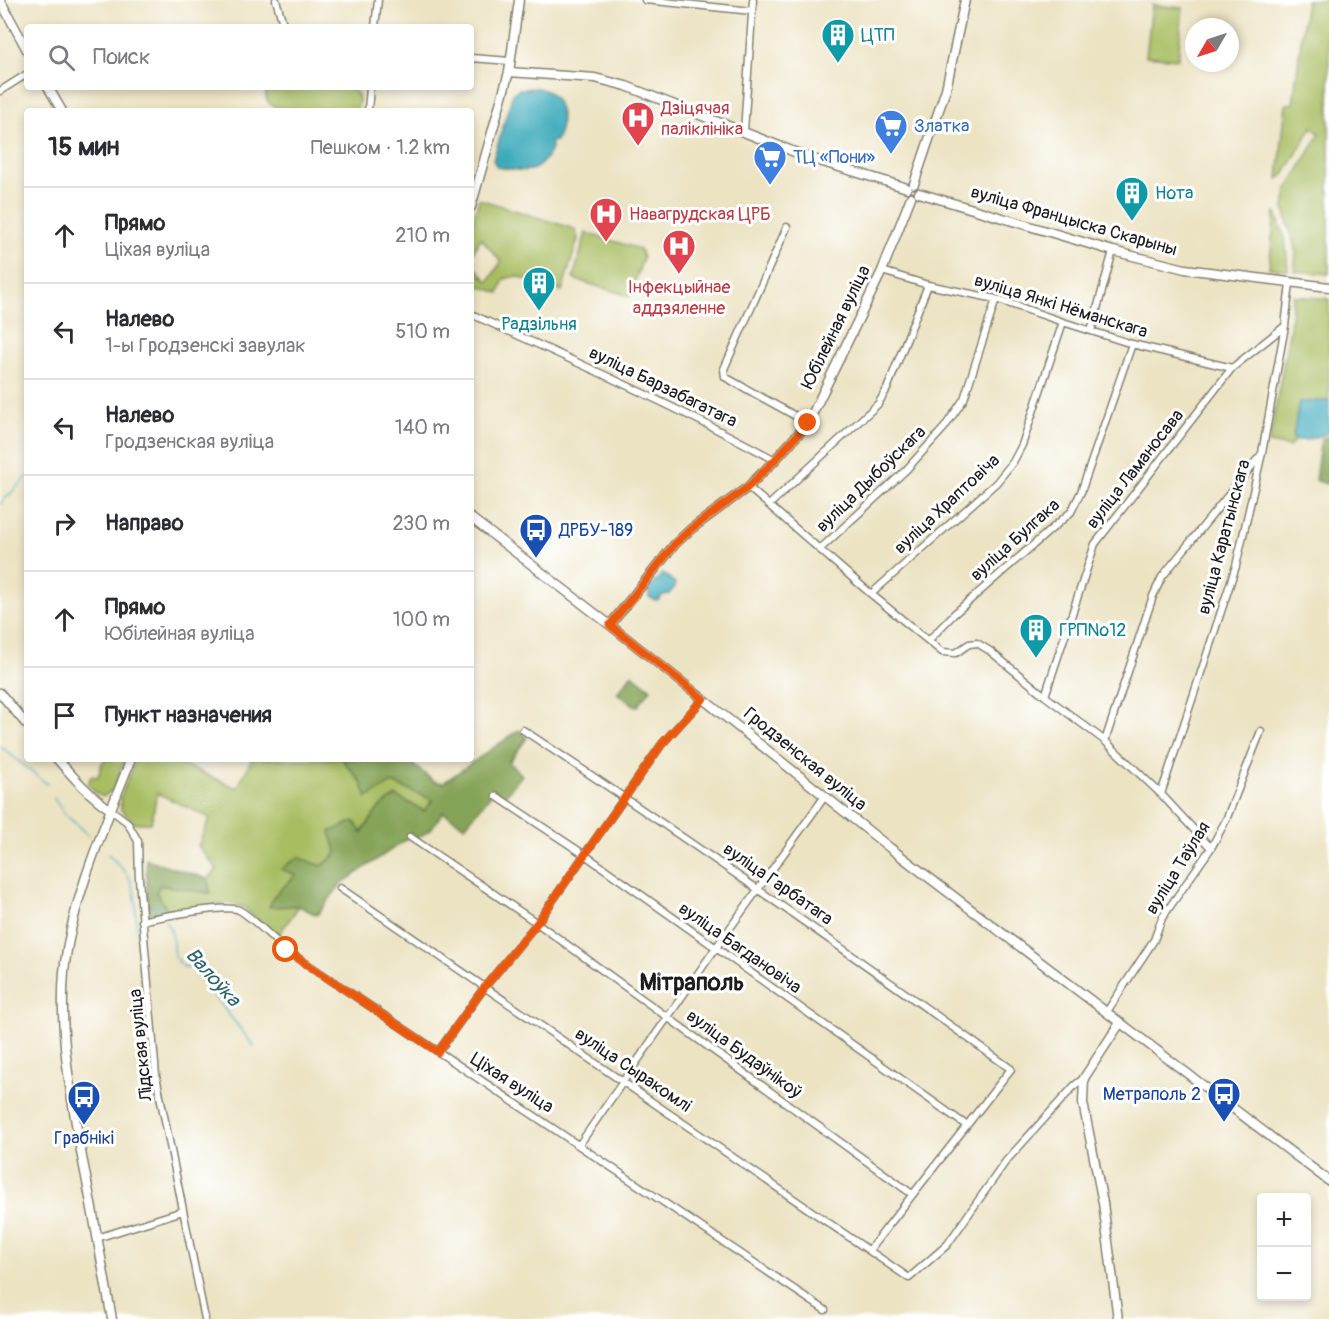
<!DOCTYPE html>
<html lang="ru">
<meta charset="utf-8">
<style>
:root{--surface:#fff;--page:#f7f7f7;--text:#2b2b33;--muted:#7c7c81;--line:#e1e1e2}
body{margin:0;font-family:Pangolin,sans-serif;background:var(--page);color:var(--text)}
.controls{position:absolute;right:18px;bottom:18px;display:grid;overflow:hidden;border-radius:6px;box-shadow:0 3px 9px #0003}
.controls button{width:54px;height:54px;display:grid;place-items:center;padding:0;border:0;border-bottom:2px solid var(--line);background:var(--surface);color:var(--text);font:30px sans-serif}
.compass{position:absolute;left:1185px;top:18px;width:54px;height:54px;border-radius:50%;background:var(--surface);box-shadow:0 3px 9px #0003;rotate:231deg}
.stop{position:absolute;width:18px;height:18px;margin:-14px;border:4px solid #ea580c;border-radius:50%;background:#fff}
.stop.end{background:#ea580c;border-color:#fff;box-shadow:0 2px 6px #0008}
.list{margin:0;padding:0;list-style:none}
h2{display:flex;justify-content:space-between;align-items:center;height:78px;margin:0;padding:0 24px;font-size:26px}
h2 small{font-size:20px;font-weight:400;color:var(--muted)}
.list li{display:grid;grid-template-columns:39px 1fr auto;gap:18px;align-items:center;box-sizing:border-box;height:96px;padding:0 24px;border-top:2px solid var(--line)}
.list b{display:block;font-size:22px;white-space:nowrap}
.list p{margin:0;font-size:20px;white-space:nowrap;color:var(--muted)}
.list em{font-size:20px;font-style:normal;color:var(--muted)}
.icon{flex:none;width:33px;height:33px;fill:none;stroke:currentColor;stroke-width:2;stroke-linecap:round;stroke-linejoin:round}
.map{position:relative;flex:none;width:1329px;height:1319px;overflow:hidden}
.search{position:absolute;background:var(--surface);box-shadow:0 3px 9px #0003;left:24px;top:24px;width:450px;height:66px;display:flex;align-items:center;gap:15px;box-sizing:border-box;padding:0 21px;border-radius:6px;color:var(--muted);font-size:22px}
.panel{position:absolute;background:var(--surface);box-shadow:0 3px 9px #0003;left:24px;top:108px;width:450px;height:654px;border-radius:6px}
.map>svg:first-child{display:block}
.green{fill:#a8bd62;stroke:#626c3f;stroke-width:1.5}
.forest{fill:#86a458;stroke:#51603a;stroke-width:1.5}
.water{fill:#3caabb;stroke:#2c636c;stroke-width:1.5}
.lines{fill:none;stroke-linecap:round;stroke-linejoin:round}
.stream{stroke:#3caabb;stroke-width:1.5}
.street-casing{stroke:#848070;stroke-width:9}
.secondary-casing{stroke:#848070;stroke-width:11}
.street{stroke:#fff;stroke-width:6}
.secondary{stroke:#fff;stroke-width:8}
.route{stroke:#ea580c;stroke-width:8}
.labels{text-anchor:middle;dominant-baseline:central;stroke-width:6;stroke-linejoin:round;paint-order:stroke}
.culture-label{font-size:18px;fill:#0d838f;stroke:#fff;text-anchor:start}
.health-label{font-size:18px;fill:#be3a42;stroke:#fff;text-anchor:start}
.shop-label{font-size:18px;fill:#366cbe;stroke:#fff;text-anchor:start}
.street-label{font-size:18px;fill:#1c1c1c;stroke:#fff}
.transit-label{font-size:18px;fill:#164399;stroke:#fff;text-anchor:start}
.water-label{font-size:20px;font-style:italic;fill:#2c636c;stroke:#fff}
.district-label{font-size:24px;font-weight:bold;fill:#1c1c1c;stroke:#fff}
</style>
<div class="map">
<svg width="1329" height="1319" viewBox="0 0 1329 1319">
<rect width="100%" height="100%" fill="#fff"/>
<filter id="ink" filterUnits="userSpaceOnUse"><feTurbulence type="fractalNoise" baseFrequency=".0167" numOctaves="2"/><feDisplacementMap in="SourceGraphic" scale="12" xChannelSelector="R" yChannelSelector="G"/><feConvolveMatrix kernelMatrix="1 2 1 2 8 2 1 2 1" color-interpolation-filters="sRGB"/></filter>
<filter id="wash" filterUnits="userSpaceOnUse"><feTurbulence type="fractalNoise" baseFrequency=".008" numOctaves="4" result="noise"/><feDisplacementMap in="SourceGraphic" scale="24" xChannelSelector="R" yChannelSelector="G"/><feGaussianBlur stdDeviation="1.35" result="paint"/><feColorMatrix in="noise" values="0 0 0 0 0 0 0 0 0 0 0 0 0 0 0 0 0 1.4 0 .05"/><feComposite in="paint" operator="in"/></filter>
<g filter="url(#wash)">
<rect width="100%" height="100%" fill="#ece3c3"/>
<path class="green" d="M1306,0H1329V274L1294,271L1296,253L1284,208L1287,190L1320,134L1312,127L1284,175L1278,179L1286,104H1293Z
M1152,5L1183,8L1178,59L1146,56Z
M268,87H347L356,92C361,99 360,106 353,111H323L277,107C267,105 263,96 268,87Z
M479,199L575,229L578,239L562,291L516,276L504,279L499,293L471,283V262L488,282L501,262L481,238L471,256V230Z
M1275,211L1285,239L1288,270L1269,268Z
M586,233L640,249L643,258L630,296L573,279Z
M1293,296L1329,299V401L1299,402L1293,437L1295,440L1289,447L1269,443L1290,328Z
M106,759H125L113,790L103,797L97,794L88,784L91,776L98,777L102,763Z
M136,759H171L237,788L252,759H342L361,782L392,783L433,799L424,812L379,808L361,833L322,866L298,857L282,869L297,874L274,896L299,906L277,937L243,907L230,903L169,912L156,892L160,885L210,893L208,879L217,869L198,846L210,818L157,793L151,823H134L121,810L120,798Z"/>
<path class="forest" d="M1329,437V480L1327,484L1315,480L1321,438Z
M632,674L651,689L637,707L617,693Z
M519,730L527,738L509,762L522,775L504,797L495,790L465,826L443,812L431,829L418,838L410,833L407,839L341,884L317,915L299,906L269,907L274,896L296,875L281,869L298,857L322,866L337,853L330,832L354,821L362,833L379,808L396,796L424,811L433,800L392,783L367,798L361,782L342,759H406L434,781L443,783Z
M146,859L208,879L210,893L160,885L156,892L169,912L148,914Z"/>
<path class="water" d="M538,88C562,93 566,121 556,141L550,142L552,147C538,178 525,171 497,167L493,160L513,93L519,89Z
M1329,401V433L1305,440H1295L1293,437L1299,402Z
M662,574H664L675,583V587L669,594L663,595L658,600H654L649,597L648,590Z"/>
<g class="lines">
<path class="stream" d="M0,504L27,477
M0,746L47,784
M54,798L64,813L89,836
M108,854C127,874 133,876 136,904
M136,905V923L140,951L145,1039
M151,907C157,906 161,907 164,913
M165,920C167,925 171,929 172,934C175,952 169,952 184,967L190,966L254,1046"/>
</g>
</g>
<g filter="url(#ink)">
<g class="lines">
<g class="street-casing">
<path id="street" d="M276,0L284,27
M645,0L752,11
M375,27L378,0
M471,58L510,61
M0,91L27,74
M368,111L370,87
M744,131L753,0
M787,227L724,369L725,377L808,423
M882,271L928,285L996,299L1063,322L1132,344L1232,368
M471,314C574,361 676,406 775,460
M1091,331L1113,251
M748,487L871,594L942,652L956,653L969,644L977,643L990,651L1045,696L1105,741L1161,794L1211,848
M769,505L878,404L887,389L928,285
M820,549L906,470L944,428L964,399L996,299
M871,594L996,483L1013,462L1022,445L1063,322
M929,640L954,614L1071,512L1081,492L1132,344
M1045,696L1095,544L1232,368L1285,326
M523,730C689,839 850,953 1011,1069L870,1249
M1105,741L1153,596L1162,577L1260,456
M1161,794L1236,566L1262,453L1285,326L1290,283
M496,796L585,855L966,1125
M111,810L127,822L138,841L139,879L156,1076L205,1319
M410,837L537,923L912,1194
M340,888L909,1278L947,1245L1006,1161L1075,1085L1084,1078
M142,921C158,917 228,904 239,910C251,916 274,940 286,950L825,1310
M1106,1013L1154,940L1162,918L1211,848L1226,820L1261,731
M438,1052L484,988L537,923L662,744L703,699
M579,1145L715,949L825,796
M97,1238L183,1211"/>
</g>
<g class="secondary-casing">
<path id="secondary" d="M0,0L27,50
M509,72L595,78L626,86L810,158L907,188
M48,87L62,111
M914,184L946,89L965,0
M919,193L1113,251L1185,269L1329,287
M471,207L509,72L519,0
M471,518L610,625L890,848L1329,1181
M610,625L675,544L691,529L748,487L775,460L808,423L882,271L911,197
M0,693L27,725
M57,759C74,778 90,796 111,810
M112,1319C102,1265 93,1211 82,1157C71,1096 59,1034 64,972C71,901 105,825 131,759
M1118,1319L1103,1203L1083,1103L1084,1078L1120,1023"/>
</g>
<use href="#street" class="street"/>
<use href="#secondary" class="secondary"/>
</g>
</g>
<g class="lines" filter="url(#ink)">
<path class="route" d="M286,950L438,1052L484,988L537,923L662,744L703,699L610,625L675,544L691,529L748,487L775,460L808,423"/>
</g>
<defs>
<g id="building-pin" transform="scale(1.725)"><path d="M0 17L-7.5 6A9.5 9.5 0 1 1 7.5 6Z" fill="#0f9aa8" stroke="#fff"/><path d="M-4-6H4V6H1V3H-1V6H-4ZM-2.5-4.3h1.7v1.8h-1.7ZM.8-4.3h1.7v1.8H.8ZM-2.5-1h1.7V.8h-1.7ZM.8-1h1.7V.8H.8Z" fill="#fff"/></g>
<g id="hospital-pin" transform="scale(1.725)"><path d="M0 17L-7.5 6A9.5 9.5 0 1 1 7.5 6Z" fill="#e0444e" stroke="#fff"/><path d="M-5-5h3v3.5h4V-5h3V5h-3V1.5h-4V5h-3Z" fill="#fff"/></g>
<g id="supermarket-pin" transform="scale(1.725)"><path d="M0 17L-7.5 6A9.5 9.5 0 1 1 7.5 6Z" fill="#3f7fe0" stroke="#fff"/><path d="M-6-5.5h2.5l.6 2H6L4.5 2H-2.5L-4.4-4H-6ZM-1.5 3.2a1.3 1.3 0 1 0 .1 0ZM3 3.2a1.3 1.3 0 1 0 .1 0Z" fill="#fff"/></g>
<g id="bus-pin" transform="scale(1.725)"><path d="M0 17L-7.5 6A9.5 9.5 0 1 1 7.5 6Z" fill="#1a4fb4" stroke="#fff"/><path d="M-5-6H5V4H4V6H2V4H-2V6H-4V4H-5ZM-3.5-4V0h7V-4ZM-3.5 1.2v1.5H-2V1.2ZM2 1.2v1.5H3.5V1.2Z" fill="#fff"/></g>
</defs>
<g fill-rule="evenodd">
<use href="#building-pin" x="838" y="35"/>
<use href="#hospital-pin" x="638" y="118"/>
<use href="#supermarket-pin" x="891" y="126"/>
<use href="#supermarket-pin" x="770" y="157"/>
<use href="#building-pin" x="1132" y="193"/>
<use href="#hospital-pin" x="606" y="214"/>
<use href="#hospital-pin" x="679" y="246"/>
<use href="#building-pin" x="539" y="283"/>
<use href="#bus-pin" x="536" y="530"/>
<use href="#building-pin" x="1036" y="630"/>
<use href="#bus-pin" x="1224" y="1094"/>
<use href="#bus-pin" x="84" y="1097"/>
</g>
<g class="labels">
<g class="culture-label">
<text x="861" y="35">ЦТП</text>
<text x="1155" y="193">Нота</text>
<text x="539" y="324" text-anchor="middle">Радзільня</text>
<text x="1059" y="630">ГРП№12</text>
</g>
<g class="health-label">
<text x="661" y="108">Дзіцячая<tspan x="661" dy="21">паліклініка</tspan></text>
<text x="629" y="214">Навагрудская ЦРБ</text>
<text x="679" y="287" text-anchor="middle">Інфекцыйнае<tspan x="679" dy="21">аддзяленне</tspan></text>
</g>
<g class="shop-label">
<text x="914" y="126">Златка</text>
<text x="793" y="157">ТЦ «Пони»</text>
</g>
<g class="street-label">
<text transform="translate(1074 221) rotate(16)">вуліца Францыска Скарыны</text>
<text transform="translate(1061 306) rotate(17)">вуліца Янкі Нёманскага</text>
<text transform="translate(836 327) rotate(-64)">Юбілейная вуліца</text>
<text transform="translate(663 387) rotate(26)">вуліца Барзабагатага</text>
<text transform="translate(1135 469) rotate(-52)">вуліца Ламаносава</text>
<text transform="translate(871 479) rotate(-44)">вуліца Дыбоўскага</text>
<text transform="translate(947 504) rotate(-43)">вуліца Храптовіча</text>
<text transform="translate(1224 537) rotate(-75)">вуліца Каратынскага</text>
<text transform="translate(1015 540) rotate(-42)">вуліца Булгака</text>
<text transform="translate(805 759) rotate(39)">Гродзенская вуліца</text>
<text transform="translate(1178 868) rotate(-58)">вуліца Таўлая</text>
<text transform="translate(778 884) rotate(35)">вуліца Гарбатага</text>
<text transform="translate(740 948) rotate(35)">вуліца Багдановіча</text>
<text transform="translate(141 1045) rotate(-96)">Лідская вуліца</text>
<text transform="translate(744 1054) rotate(36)">вуліца Будаўнікоў</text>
<text transform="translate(633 1070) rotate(34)">вуліца Сыракомлі</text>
<text transform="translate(512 1083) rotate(33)">Ціхая вуліца</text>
</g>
<g class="transit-label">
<text x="559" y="530">ДРБУ-189</text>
<text x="1201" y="1094" text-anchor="end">Метраполь 2</text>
<text x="84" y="1138" text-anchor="middle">Грабнікі</text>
</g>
<g class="water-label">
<text transform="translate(213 977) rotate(48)">Валоўка</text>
</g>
<g class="district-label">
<text x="692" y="982">Мітраполь</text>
</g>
</g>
</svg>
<div class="controls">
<button>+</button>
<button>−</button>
</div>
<svg class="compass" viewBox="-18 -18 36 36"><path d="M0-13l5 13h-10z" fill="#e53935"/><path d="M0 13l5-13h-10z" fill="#7c7c81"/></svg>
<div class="stop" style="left:286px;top:950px"></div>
<div class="stop end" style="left:808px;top:423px"></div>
<div class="search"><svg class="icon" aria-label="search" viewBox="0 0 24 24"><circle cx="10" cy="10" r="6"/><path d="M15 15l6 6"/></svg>Поиск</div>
<section class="panel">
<h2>15 мин<small>Пешком · 1.2 km</small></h2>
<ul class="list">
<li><svg class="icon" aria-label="ahead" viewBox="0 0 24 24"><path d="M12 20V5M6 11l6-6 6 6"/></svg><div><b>Прямо</b><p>Ціхая вуліца</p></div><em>210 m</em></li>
<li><svg class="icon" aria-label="left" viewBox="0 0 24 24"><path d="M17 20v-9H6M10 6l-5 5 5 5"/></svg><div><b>Налево</b><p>1-ы Гродзенскі завулак</p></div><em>510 m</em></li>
<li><svg class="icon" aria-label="left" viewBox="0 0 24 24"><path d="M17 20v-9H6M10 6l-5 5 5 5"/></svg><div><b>Налево</b><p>Гродзенская вуліца</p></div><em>140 m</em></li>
<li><svg class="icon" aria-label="right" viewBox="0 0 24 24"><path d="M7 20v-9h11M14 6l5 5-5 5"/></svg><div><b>Направо</b></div><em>230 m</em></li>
<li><svg class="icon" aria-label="ahead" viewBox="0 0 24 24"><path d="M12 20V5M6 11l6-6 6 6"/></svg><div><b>Прямо</b><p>Юбілейная вуліца</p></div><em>100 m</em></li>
<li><svg class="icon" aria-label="arrive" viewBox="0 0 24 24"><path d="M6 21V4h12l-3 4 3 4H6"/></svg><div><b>Пункт назначения</b></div></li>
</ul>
</section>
</div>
